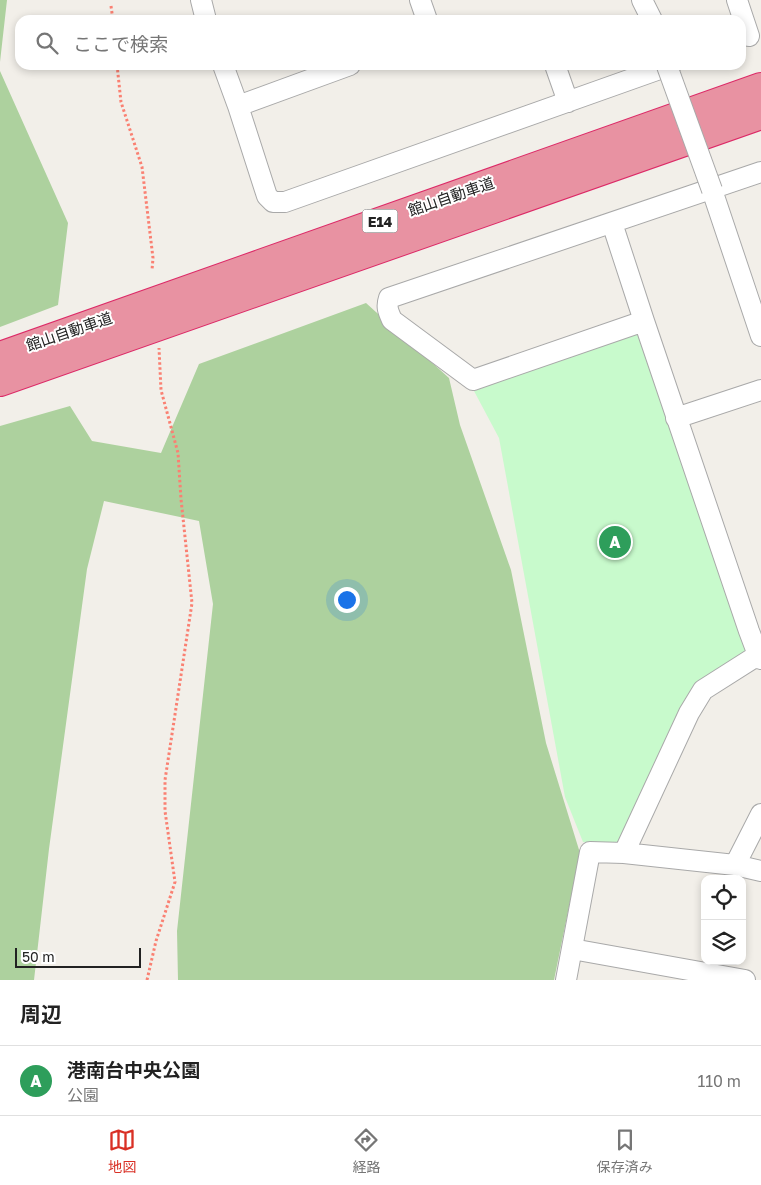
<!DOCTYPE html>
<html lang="ja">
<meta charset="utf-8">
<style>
:root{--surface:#fff;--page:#f6f6f6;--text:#222;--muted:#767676;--line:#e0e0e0;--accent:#d93025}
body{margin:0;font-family:"Golos Text","Noto Sans JP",sans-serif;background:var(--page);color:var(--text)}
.controls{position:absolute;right:15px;bottom:15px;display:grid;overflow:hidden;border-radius:10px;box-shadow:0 2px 8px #0003}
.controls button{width:45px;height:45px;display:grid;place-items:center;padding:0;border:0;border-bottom:1px solid var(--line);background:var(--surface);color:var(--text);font:25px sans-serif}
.scale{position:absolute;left:15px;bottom:12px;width:126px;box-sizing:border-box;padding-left:5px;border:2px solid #222;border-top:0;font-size:14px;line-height:18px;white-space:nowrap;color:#222;-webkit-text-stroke:4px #fff;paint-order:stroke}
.you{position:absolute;left:346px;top:599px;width:18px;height:18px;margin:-12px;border:4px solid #fff;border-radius:50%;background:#1a73e8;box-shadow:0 0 0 8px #1a73e833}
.badge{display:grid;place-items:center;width:32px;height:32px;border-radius:50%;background:var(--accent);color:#fff;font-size:16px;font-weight:700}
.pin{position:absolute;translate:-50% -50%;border:2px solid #fff;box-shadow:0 1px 5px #0006}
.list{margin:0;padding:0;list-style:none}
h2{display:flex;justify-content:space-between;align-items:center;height:65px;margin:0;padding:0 20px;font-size:21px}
h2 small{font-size:16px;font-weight:400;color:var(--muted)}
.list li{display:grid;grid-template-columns:32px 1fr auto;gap:15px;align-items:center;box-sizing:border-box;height:70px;padding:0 20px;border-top:1px solid var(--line)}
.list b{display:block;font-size:19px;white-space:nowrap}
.list p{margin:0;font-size:16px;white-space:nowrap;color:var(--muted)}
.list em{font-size:16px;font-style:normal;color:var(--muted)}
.icon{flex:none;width:28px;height:28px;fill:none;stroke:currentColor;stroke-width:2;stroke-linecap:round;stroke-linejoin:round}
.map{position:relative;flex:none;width:761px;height:980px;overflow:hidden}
.search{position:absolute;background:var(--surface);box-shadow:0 2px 8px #0003;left:15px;right:15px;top:15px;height:55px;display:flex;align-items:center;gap:12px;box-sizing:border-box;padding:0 18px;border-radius:15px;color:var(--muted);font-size:19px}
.sheet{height:135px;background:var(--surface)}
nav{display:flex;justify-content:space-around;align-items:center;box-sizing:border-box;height:70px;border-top:1px solid var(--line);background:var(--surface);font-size:14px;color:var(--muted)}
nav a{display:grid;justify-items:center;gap:2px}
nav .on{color:var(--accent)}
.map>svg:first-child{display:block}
.forest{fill:#add19e}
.park{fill:#c8facc}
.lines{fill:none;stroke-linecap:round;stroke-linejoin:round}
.minor-casing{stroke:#a9a9a9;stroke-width:22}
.highway-casing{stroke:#dc2a67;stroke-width:30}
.path{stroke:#fa8072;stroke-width:3;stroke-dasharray:2.5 2.5;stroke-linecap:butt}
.minor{stroke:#fff;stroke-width:20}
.highway{stroke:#e892a2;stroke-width:28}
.minor-bridge-casing{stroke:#a9a9a9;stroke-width:22;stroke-linecap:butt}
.minor-bridge{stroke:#fff;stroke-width:20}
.labels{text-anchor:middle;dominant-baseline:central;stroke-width:4;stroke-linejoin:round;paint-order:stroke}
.shield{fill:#fff;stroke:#646464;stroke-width:1}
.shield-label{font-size:14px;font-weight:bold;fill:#222}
.street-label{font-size:15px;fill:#222;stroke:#fff}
</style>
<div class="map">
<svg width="761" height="980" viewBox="0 0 761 980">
<rect width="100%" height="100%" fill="#f2efe9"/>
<path class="forest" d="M0,0H7L0,62Z
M0,71L68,223L58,305L0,327Z
M366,303L449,378L460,425L511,570L546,743L580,853L554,980H178L177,931L213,604L199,521L104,501L87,569L49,849L34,980H0V426L70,406L92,441L161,453L199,364Z"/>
<path class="park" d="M634,332L640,336L747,649L743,654L692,688L621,841L611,845L583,842L565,797L499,438L474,391Z"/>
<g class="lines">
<g class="minor-casing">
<path id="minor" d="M201,0L206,20
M420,0L427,20
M642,0L652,20
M737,0L749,36
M223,65L238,106L267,196L273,202H285L671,65
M555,65L568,102
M238,106L350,65
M712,190L761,336
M612,223L644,321L749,631L758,655L761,659
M644,321L473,380L392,320C388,311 386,307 389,298L761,172
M676,418L761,390
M624,853L689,713L703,690L758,655
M735,865L761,814
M572,949L745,980
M566,980L590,852L624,853L735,865L761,871"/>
</g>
<g class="highway-casing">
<path id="highway" d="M0,356L761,87
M0,382L761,115"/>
</g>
<path class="path" d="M111,6L113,20
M117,65L121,102L142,167L153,258L152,270
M147,980L156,941L175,882L165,811V780L192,603L181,499L178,453L161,390L159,348"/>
<use href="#minor" class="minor"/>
<use href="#highway" class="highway"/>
<g class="minor-bridge-casing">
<path id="minor-bridge" d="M667,66L712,190"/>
</g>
<use href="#minor-bridge" class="minor-bridge"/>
</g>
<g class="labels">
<rect class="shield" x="362.5" y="209.5" width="35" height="23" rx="4"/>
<g class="shield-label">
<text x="380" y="221">E14</text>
</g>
<g class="street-label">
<text transform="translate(451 196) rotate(-19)">館山自動車道</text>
<text transform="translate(69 331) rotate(-19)">館山自動車道</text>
</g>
</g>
</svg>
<div class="controls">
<button><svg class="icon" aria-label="locate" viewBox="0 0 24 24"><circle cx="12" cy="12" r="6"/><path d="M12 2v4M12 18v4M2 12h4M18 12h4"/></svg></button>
<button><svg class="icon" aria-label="layers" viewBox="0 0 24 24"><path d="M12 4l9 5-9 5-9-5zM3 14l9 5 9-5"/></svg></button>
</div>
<div class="scale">50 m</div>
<div class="you"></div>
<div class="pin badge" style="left:615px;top:542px;background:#2e9e5b">A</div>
<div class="search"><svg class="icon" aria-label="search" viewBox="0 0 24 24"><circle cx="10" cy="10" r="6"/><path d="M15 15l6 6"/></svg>ここで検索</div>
</div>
<section class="sheet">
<h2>周辺<small></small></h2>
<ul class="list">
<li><span class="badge" style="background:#2e9e5b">A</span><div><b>港南台中央公園</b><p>公園</p></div><em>110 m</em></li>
</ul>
</section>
<nav>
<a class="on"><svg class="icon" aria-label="map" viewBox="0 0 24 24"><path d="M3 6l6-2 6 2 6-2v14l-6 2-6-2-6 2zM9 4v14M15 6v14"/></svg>地図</a>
<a><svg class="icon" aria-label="directions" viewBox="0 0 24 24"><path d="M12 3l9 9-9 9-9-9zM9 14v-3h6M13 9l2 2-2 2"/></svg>経路</a>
<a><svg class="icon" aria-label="saved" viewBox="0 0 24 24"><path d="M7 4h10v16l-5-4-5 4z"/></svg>保存済み</a>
</nav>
